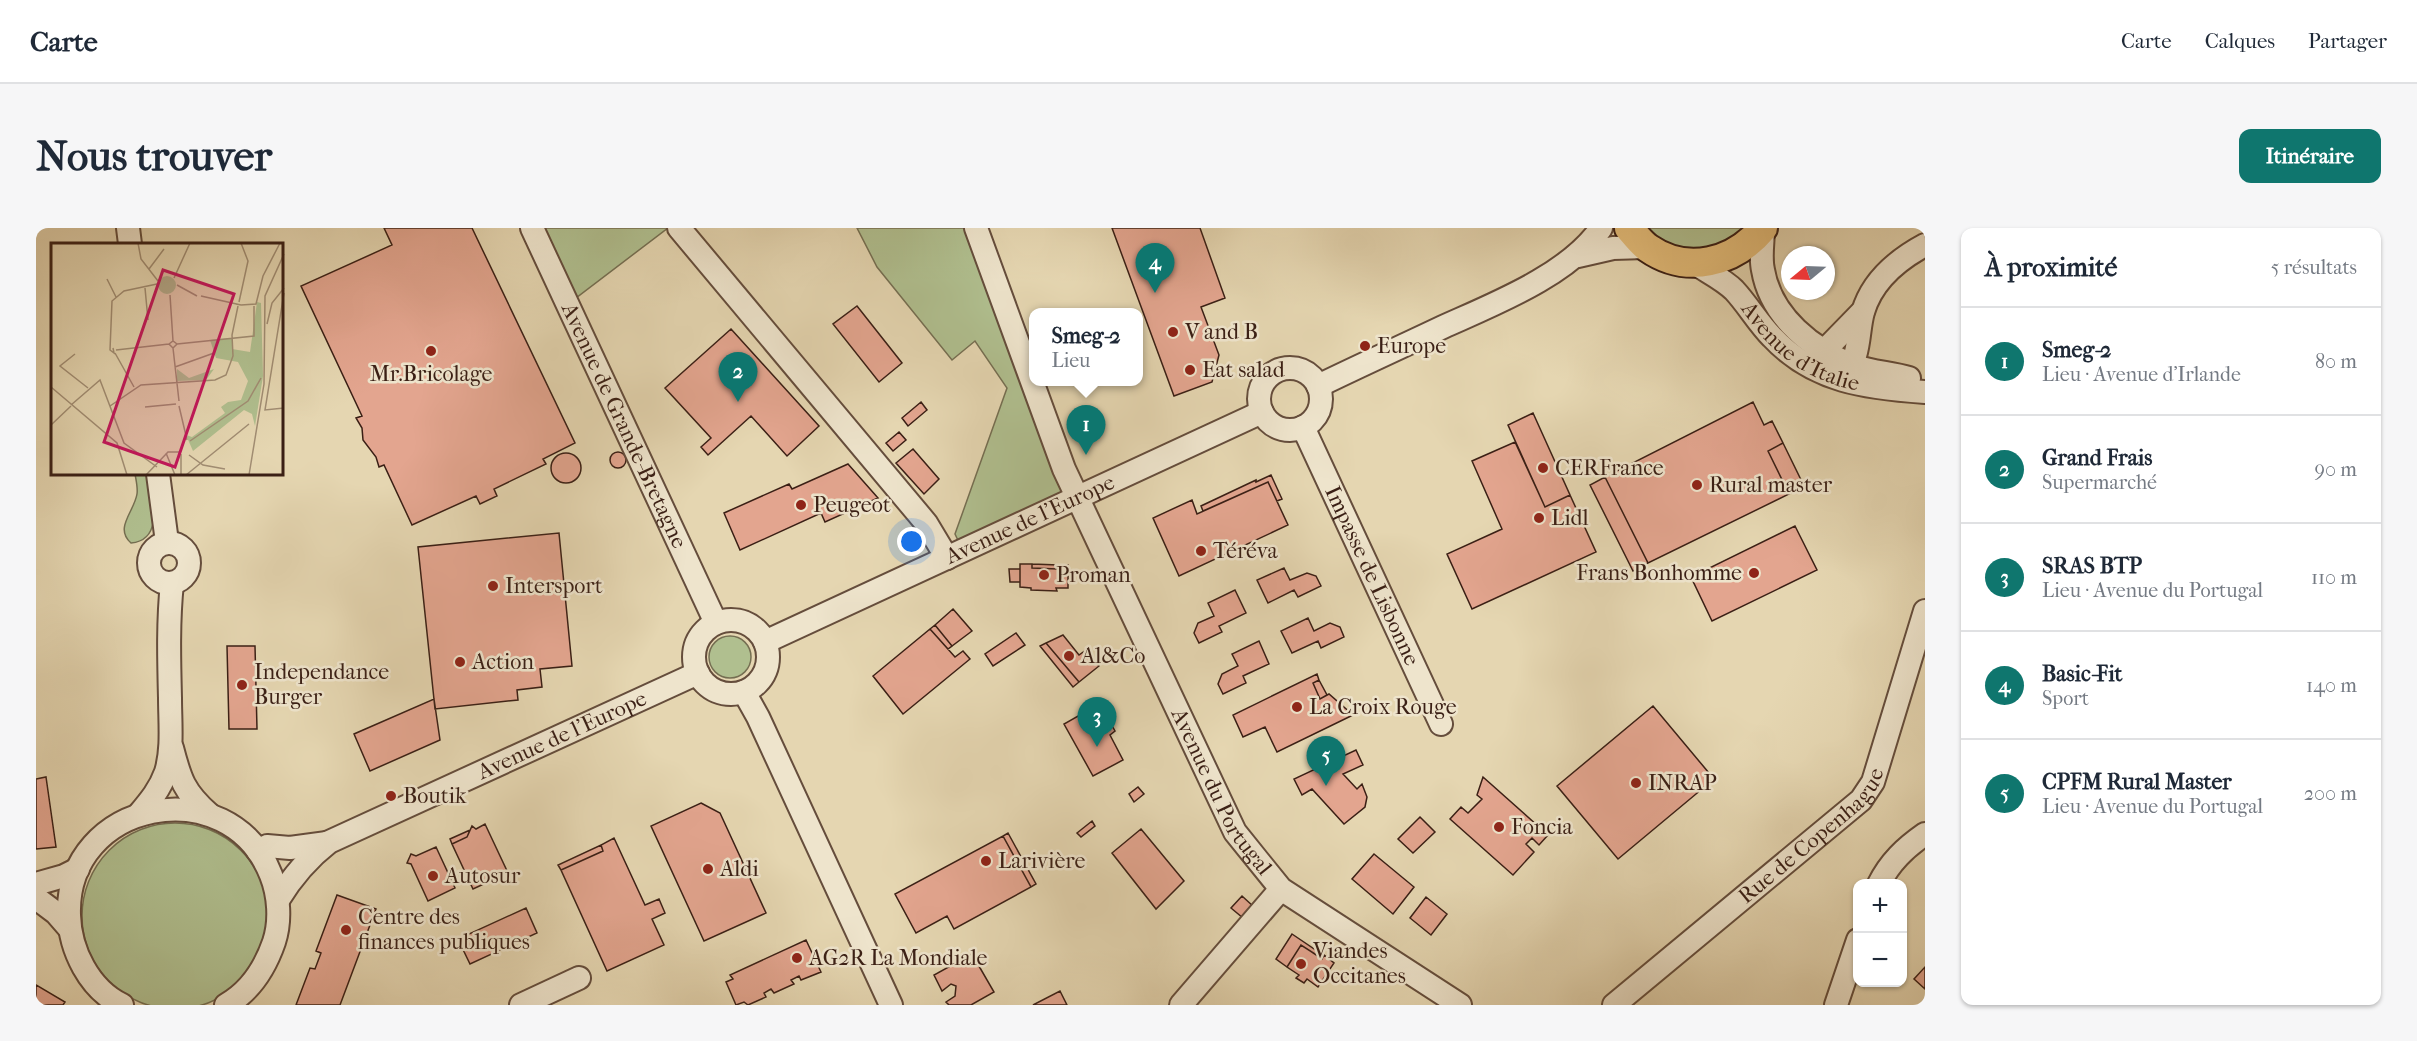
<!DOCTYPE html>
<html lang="fr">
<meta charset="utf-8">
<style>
:root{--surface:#fff;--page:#f6f6f7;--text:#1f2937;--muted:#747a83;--line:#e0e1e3;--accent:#0f766e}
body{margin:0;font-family:"IM FELL French Canon",serif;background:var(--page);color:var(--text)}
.controls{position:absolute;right:18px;bottom:18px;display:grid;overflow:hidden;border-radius:12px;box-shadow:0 2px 4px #0004}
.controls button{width:54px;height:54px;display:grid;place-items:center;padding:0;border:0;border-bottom:2px solid var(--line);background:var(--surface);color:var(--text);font:30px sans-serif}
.compass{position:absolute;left:1745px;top:18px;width:54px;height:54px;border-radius:50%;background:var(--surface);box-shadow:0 2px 4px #0004;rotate:251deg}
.you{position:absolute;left:876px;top:314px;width:21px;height:21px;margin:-15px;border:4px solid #fff;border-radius:50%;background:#1a73e8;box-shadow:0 0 0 9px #1a73e833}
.badge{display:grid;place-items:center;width:39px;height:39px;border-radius:50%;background:var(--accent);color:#fff;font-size:20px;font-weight:700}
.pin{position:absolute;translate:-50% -50px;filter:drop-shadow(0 2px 3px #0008)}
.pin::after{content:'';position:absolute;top:32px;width:21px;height:18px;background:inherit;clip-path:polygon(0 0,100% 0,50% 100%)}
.popup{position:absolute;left:993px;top:80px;width:114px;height:78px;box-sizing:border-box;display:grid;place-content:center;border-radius:12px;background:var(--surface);filter:drop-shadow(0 2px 4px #0005);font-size:20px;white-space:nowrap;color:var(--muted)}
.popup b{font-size:22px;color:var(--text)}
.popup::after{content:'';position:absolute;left:50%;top:100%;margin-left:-12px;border:12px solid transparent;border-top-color:var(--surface)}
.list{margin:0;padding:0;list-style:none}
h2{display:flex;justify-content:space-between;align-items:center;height:78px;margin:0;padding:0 24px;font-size:26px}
h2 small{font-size:20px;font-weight:400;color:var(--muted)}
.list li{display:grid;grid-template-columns:39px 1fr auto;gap:18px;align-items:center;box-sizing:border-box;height:108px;padding:0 24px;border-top:2px solid var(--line)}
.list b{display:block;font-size:22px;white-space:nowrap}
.list p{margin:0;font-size:20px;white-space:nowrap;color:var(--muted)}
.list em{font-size:20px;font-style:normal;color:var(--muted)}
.map{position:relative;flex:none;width:1889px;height:777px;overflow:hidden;border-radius:12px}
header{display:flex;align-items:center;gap:36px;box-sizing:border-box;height:84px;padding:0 30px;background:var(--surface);border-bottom:2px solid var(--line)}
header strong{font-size:28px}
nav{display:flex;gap:33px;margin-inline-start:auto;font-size:21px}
.intro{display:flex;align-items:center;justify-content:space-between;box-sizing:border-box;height:144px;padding:0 36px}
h1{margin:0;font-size:42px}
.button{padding:15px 27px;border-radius:12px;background:var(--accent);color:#fff;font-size:21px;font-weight:700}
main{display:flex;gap:36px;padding:0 36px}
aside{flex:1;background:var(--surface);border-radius:12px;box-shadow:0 2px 4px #0004}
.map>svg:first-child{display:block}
.green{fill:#b0bf8f;stroke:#756f52;stroke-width:1.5}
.building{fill:#e3a58f;stroke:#3a1f15;stroke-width:1.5}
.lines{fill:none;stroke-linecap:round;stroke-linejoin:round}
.minor-casing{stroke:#654d3c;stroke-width:26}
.major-casing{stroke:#3a1f15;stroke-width:32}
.minor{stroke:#eee4cc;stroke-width:22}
.major{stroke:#e2bb78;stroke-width:28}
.poi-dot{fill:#8f2418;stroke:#eee4cc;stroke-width:2}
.labels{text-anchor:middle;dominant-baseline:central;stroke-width:5;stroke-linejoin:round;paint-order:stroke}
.poi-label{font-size:22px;fill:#3a1f15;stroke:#eee4cc;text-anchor:start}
.street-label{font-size:22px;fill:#3a1f15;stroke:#eee4cc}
.inset-road{fill:none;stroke:#a18d73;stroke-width:1.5}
.view{fill:#c2185b;fill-opacity:0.15;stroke:#c2185b;stroke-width:3}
.inset-edge{fill:none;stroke:#3a1f15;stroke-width:3}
</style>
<header>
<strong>Carte</strong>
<nav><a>Carte</a><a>Calques</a><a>Partager</a></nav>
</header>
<div class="intro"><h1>Nous trouver</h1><a class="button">Itinéraire</a></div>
<main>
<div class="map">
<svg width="1889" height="777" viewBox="0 0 1889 777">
<rect width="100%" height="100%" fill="#e5d6b1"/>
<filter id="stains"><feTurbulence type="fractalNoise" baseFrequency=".00333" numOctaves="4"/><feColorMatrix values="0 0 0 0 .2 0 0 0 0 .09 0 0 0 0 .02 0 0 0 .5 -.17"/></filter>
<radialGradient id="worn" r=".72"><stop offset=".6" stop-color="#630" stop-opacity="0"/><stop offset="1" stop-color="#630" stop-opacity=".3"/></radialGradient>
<path class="green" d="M496,0H632L532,76Z
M821,0H940L1041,271L927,323L919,306L971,160L939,113L916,132L841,39Z
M1611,0H1713L1708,5C1668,23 1648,35 1611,0Z
M99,246H113C116,269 129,312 95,315C78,300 98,284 101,266C102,260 100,252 99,246Z
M673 429a21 21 0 1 1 42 0a21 21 0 1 1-42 0Z
M46 688a93 93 0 1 1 186 0a93 93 0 1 1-186 0Z"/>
<path class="building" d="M348,0H436L539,215L507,231L510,236L458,261L461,268L444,276L440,268L376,297L348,237L343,239L340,229L327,212L326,200L320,190L326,188L265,58L356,17Z
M1076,0H1164L1189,70L1165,79L1183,127L1176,154L1138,168Z
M821,78L866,135L843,154L797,96Z
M695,101L783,198L751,228L715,188L672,227L665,219L675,210L629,160Z
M885,174L891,182L872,198L866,190Z
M1717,174L1728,197L1736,193L1747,215L1732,223L1753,266L1612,335L1569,249Z
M1497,185L1534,267L1509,279L1472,197Z
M863,204L870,212L857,223L850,215Z
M1479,214L1509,279L1534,267L1560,324L1436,381L1411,326L1466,301L1436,233Z
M1747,215L1768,258L1753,266L1732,223Z
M877,221L903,251L888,266L860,235Z
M574 232a8 8 0 1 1 16 0a8 8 0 1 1-16 0Z
M515 240a15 15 0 1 1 30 0a15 15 0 1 1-30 0Z
M812,236L842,270L789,294L785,285L704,322L688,285L753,256L756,261Z
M1235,247L1246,271L1241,273L1232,254L1167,283L1165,278L1220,252V254Z
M1569,249L1612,335L1597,343L1554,257Z
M1232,254L1252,297L1143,348L1117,290L1156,272L1161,286Z
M1759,298L1781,342L1676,393L1655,349Z
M523,305L536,438L504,441L506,459L481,462L482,472L399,481L382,319Z
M984,336H996V340L1022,341V337H1032V360H1020L1021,363L995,362V360L984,359Z
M996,336L1022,337V341L996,340Z
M1248,340L1254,352L1271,345L1280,348L1285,358L1262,369L1258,362L1232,375L1221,352Z
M973,341H984V354H974Z
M1199,362L1210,385L1183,398L1186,404L1163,415L1158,405L1162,395L1178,388L1172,375Z
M917,381L936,403L916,418L899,397Z
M1272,390L1278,403L1294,395L1304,399L1308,409L1285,420L1282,413L1256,425L1245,403Z
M899,397L916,418L912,421L894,401Z
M894,401L919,429L927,423L934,431L867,486L837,448Z
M980,405L989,417L957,438L949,426Z
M1027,407L1043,427L1050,422L1063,438L1043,454L1010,415Z
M1223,413L1233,436L1207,448L1210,455L1187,466L1182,456L1186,446L1202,438L1196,426Z
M1010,415L1043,454L1037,459L1004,418Z
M191,418H219L221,501H193Z
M1281,446L1283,452L1277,455L1284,471L1293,466L1317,487L1241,524L1229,499L1207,509L1197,487Z
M1283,452L1291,467L1284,471L1277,455Z
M398,471L404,512L334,543L318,506Z
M1617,478L1678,551L1582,631L1521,558Z
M1058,479L1069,499L1075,496L1079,503L1074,507L1087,532L1057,548L1028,496Z
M1320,522L1327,537L1307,546L1321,561L1326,556L1331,569L1329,579L1308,596L1276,561L1266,567L1258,551Z
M10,549L20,619L0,621V551Z
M1447,549L1512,607L1503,617L1496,610L1490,616L1498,624L1477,647L1414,591L1425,579L1432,585L1446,571L1441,567Z
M1102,559L1108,566L1098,574L1093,566Z
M665,575L684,585L730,685L668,713L615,598Z
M1384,589L1399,604L1377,625L1362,611Z
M1056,593L1059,598L1045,609L1041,605Z
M449,596L472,645L437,661L416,616L431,609L436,598L440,601Z
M1105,601L1148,653L1120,681L1076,625Z
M434,602L431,609L416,616L414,611Z
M972,605L1000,656L995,659L967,608Z
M967,608L995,659L918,701L911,688L880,705L859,666Z
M578,610L609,677L623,671L629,685L616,691L628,717L571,743L525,642L567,623L565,617Z
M565,617L567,623L525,642L522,637Z
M400,619L419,660L392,673L375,636L371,635L375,626L380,628Z
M1338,626L1378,659L1357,686L1316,651Z
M301,667L340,681L304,777H260L274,740L279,741L285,725L280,723Z
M1206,668L1218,679L1207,690L1195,680Z
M1390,669L1411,686L1395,707L1374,690Z
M490,680L501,705L434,736L422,711Z
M1256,706L1284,725L1282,728L1265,717L1251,739L1240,731Z
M770,712L785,744L765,752L763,748L755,752L758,756L738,765L735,761L728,765L730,769L712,777L708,774L700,777L690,754L697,751L694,747Z
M1265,717L1286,731L1288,727L1298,735L1282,759L1271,751L1268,755L1260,750L1263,747L1251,739Z
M936,726L958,764L935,777H913L910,774L919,768L920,758L915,756L906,763L898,747Z
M1889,739V761L1878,751Z
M0,757L29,774L27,777H0Z
M1024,763L1031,777H997Z"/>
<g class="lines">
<g class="minor-casing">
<g id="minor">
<path d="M92,0L94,16"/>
<path id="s1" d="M496,0L680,395"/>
<path d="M643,0L890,295L911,330"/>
<path id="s2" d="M940,0L1028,241L1199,604L1245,661L1424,777"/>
<path d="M1727,1C1727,14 1724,29 1727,42C1735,89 1777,122 1819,138C1836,144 1856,145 1873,150"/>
<path d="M1542,28L1577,20L1610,19"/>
<path id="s3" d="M1660,36C1672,44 1688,52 1698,62C1712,77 1722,95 1736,109C1778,154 1831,160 1889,164"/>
<path d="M1781,136L1788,123L1827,83"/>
<circle cx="1254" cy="171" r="31"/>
<path d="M1808,145C1825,130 1821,105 1827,84C1836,53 1861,32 1889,17"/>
<path d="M1282,158C1323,138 1365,119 1407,99C1458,76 1533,47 1565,0"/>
<path id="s4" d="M1267,199L1405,496"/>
<path d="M122,246L131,314"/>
<circle cx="133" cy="335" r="20"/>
<circle cx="695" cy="429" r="37"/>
<path id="s5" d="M729,414L1226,184"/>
<path d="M708,464L722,489L855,777"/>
<path d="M136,520C144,551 148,564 173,586"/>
<path d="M103,586C114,573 124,561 130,544C137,521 134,494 134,470C133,431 132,393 136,355"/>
<path d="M222,623L231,618L254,620L291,615"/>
<path d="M0,656L28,648L42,641"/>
<path d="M1843,656C1854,634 1869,620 1889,606"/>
<path d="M0,670L20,685L33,700"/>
<path id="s6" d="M242,672C256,649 271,631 293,614L662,445"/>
<path d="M86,777C53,761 34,722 33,687C29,572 193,540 235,647C243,667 245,693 238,714C229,740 215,763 190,777"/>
<path d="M485,777L543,750"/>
<path d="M1145,777L1245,661"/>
<path id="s7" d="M1578,777L1825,572L1837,554L1889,383"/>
<path d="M1800,777L1822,712"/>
</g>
</g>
<g class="major-casing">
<path id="major" d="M1593,0C1599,7 1605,15 1612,20C1651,47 1698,35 1727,0"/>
</g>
<use href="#minor" class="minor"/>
<use href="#major" class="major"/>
</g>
<g class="poi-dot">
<circle cx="1137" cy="104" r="6"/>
<circle cx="1329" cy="118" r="6"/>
<circle cx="395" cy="123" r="6"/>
<circle cx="1154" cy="142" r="6"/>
<circle cx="1507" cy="240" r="6"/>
<circle cx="1661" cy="257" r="6"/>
<circle cx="765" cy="277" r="6"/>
<circle cx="1503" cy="290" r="6"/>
<circle cx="1165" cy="323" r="6"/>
<circle cx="1718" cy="345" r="6"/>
<circle cx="1008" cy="347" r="6"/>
<circle cx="457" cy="358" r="6"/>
<circle cx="1033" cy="428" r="6"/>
<circle cx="424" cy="434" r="6"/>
<circle cx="206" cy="457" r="6"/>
<circle cx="1261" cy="479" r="6"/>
<circle cx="1600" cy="555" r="6"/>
<circle cx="355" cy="568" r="6"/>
<circle cx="1463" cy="599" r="6"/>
<circle cx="950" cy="633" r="6"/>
<circle cx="672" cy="641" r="6"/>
<circle cx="397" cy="648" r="6"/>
<circle cx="310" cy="702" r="6"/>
<circle cx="761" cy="730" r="6"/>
<circle cx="1265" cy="736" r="6"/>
</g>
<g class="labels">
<g class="poi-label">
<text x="1149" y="104">V and B</text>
<text x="1341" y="118">Europe</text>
<text x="1166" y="142">Eat salad</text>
<text x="395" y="146" text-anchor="middle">Mr.Bricolage</text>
<text x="1519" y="240">CERFrance</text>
<text x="1673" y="257">Rural master</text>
<text x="777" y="277">Peugeot</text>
<text x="1515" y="290">Lidl</text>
<text x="1177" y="323">Téréva</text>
<text x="1706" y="345" text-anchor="end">Frans Bonhomme</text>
<text x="1020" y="347">Proman</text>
<text x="469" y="358">Intersport</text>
<text x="1045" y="428">Al&amp;Co</text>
<text x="436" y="434">Action</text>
<text x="218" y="444">Independance<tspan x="218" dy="25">Burger</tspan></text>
<text x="1273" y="479">La Croix Rouge</text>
<text x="1612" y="555">INRAP</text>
<text x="367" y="568">Boutik</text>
<text x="1475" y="599">Foncia</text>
<text x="962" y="633">Larivière</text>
<text x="684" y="641">Aldi</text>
<text x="409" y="648">Autosur</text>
<text x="322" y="689">Centre des<tspan x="322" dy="25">finances publiques</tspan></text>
<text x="1277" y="723">Viandes<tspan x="1277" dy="25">Occitanes</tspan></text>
<text x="773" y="730">AG2R La Mondiale</text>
</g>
<g class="street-label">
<text stroke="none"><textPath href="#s3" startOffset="136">Avenue d'Italie</textPath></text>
<text stroke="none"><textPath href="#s1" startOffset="218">Avenue de Grande-Bretagne</textPath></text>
<text stroke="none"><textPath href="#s5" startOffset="292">Avenue de l'Europe</textPath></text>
<text stroke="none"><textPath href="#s4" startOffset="164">Impasse de Lisbonne</textPath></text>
<text stroke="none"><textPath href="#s6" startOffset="334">Avenue de l'Europe</textPath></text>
<text stroke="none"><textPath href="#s2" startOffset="616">Avenue du Portugal</textPath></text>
<text stroke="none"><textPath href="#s7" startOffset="261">Rue de Copenhague</textPath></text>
</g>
</g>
<g transform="translate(15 15)">
<rect width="232" height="232" fill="#e5d6b1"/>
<path d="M107 42a9 9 0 1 1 18 0a9 9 0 1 1-18 0ZM206,59L210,60L212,133L204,183L201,171L193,167L142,208L135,192L141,194L174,170L170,164L177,159L190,157L197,138L187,119L165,115L159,97L181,95V106L199,109ZM126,126L138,135L163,126L155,137L126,138Z" fill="#b0bf8f"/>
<path class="inset-road" d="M87,0L90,16L107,38M98,26L113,6M123,35L139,0M56,36L65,54M126,42L146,53M94,45L97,77M233,50L214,167L233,165M119,52L122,98M150,53L190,62L185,61M188,59L197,18L190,0M190,62L205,61L212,33L229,0M216,81L221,60L233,45M126,101L203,93V63M62,105L63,110L59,107L61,58L73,48L106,41M122,105L126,101L122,98L118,101L122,105L128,158M65,107L118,101M64,110L83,144M24,111L9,123L37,145M124,124L163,110M0,144L66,200L76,232M20,162L49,137L73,200L106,224M59,163L90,142L164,137L175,132L182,113L181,92L187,63M128,163L136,197M94,164L125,161M0,182L20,163M139,198L197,158L210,135M115,210L124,232M138,212L152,222L174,226M95,232L117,209H129M130,232V211M135,232L198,181M198,232L213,141L214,53L233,11"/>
<path class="view" d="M112,27L183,51L124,224L53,199Z"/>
<rect width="232" height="232" class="inset-edge"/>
</g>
<rect width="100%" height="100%" filter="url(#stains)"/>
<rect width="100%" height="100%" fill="url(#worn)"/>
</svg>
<div class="controls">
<button>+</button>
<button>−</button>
</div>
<svg class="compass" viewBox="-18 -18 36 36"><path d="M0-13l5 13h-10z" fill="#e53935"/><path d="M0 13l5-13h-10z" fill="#747a83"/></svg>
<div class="you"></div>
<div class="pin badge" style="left:1050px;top:227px">1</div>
<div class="popup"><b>Smeg-2</b>Lieu</div>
<div class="pin badge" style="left:702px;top:174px">2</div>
<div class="pin badge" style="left:1061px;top:519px">3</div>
<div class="pin badge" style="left:1119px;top:65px">4</div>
<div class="pin badge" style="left:1290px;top:558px">5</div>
</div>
<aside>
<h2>À proximité<small>5 résultats</small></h2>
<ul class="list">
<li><span class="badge">1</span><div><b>Smeg-2</b><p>Lieu · Avenue d'Irlande</p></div><em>80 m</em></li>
<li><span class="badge">2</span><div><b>Grand Frais</b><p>Supermarché</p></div><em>90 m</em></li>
<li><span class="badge">3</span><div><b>SRAS BTP</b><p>Lieu · Avenue du Portugal</p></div><em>110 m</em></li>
<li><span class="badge">4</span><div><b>Basic-Fit</b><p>Sport</p></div><em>140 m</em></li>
<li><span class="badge">5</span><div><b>CPFM Rural Master</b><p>Lieu · Avenue du Portugal</p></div><em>200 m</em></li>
</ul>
</aside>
</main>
